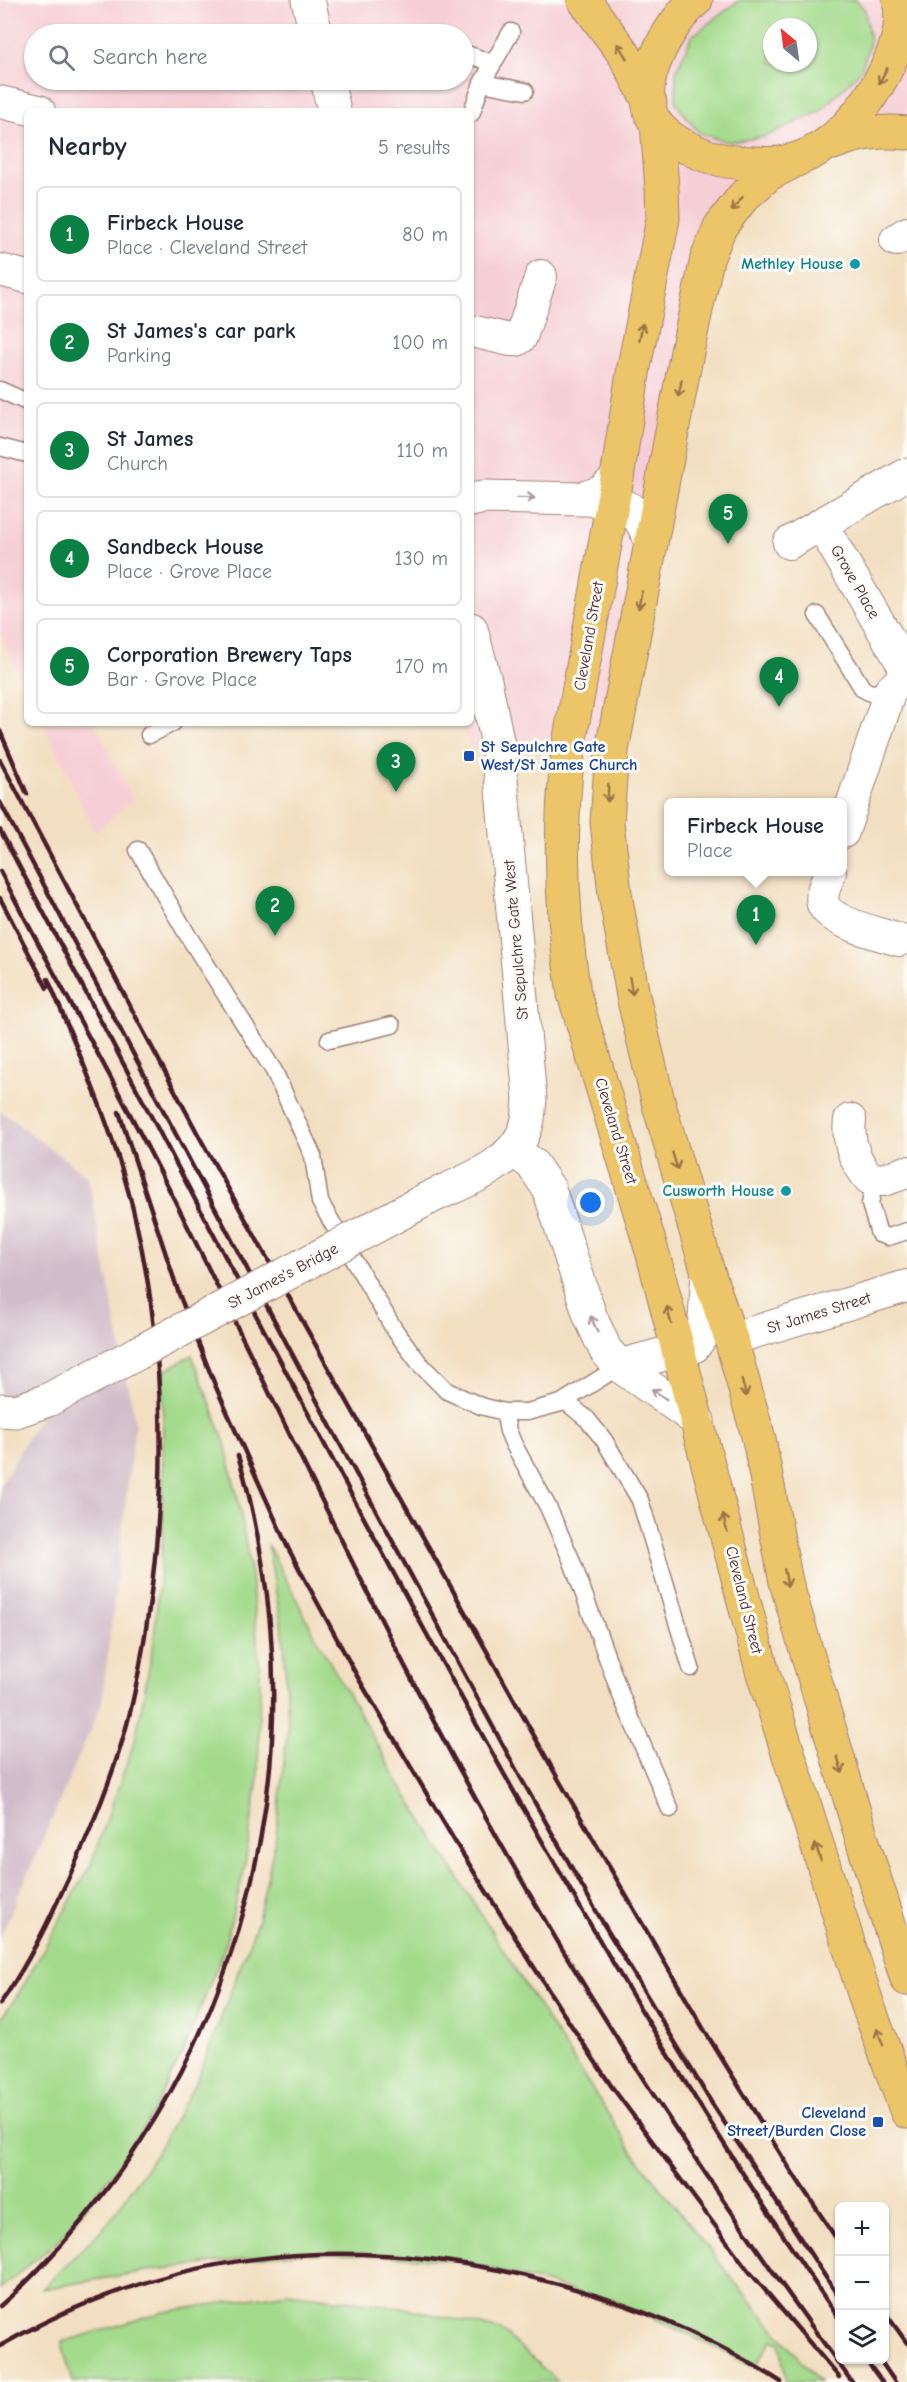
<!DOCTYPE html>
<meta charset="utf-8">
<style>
:root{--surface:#fff;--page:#f6f6f7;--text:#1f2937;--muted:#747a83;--line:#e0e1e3;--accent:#0b8043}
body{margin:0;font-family:"Comic Neue",sans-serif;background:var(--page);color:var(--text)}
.controls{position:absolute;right:18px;bottom:18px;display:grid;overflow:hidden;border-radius:9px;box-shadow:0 2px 4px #0004}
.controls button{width:54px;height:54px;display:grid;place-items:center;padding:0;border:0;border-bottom:2px solid var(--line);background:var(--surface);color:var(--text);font:30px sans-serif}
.compass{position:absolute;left:763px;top:18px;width:54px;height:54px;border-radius:50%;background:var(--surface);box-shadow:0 2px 4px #0004;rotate:331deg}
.you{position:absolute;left:591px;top:1203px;width:21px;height:21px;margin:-15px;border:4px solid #fff;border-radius:50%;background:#1a73e8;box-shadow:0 0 0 9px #1a73e833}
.badge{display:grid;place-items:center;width:39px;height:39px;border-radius:50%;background:var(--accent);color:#fff;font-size:20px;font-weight:700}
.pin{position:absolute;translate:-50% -50px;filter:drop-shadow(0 2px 3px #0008)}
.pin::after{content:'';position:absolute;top:32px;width:21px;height:18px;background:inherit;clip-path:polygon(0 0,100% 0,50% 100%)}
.popup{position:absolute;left:664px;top:798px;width:183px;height:78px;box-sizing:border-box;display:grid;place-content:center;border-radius:9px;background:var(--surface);filter:drop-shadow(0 2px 4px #0005);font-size:20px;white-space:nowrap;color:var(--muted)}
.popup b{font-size:22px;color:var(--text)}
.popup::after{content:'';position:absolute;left:50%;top:100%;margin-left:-12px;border:12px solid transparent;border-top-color:var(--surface)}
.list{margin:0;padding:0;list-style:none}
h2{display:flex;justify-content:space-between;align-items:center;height:78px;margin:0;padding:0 24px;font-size:26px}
h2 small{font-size:20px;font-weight:400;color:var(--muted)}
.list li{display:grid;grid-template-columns:39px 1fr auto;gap:18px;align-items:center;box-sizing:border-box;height:96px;margin:0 12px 12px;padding:0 12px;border:2px solid var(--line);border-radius:9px}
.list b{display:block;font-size:22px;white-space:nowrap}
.list p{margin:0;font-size:20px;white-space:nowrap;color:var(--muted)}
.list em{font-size:20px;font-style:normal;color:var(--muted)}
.icon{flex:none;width:33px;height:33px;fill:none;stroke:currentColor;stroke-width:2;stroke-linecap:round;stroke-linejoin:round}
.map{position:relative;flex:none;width:907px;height:2382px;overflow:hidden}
.search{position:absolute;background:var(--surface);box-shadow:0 2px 4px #0004;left:24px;top:24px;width:450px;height:66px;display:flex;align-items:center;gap:15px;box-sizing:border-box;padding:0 21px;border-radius:33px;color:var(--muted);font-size:22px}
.panel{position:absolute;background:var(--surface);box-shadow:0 2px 4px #0004;left:24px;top:108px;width:450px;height:618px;border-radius:9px}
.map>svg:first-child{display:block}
.built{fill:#f6cfd6;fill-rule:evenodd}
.industrial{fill:#d1bdc9}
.green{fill:#a3da8b;stroke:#767c5b;stroke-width:1.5;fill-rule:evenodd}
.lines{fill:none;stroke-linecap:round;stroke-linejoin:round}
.service-casing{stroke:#9e7f76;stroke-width:19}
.minor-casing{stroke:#9e7f76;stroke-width:34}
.tertiary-casing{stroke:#9e7f76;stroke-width:35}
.trunk-casing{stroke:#9e7f76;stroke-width:35}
.service{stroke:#fff;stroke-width:16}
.minor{stroke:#fff;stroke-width:32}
.tertiary{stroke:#fff;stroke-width:33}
.trunk{stroke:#edc569;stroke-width:33}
.rail{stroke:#4a1f2b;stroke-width:4.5}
.tertiary-bridge-casing{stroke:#9e7f76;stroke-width:35;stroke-linecap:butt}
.tertiary-bridge{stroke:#fff;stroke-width:33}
.oneway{stroke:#9c724a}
.oneway2{stroke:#ae9aa0}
.culture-dot{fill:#0f9aa8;stroke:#fdfcf7;stroke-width:2}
.transit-dot{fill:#1a4fb4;stroke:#fdfcf7;stroke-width:2}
.labels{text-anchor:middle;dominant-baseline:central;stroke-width:6;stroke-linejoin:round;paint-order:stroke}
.culture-label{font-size:16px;font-weight:bold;fill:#0d838f;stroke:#fdfcf7;text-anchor:end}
.street-label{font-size:16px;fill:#4a1f2b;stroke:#fdfcf7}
.transit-label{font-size:16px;font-weight:bold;fill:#164399;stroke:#fdfcf7;text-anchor:start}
</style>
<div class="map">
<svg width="907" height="2382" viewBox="0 0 907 2382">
<rect width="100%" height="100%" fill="#fdfcf7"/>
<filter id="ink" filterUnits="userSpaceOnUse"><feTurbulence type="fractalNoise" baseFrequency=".0167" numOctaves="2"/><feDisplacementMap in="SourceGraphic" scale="12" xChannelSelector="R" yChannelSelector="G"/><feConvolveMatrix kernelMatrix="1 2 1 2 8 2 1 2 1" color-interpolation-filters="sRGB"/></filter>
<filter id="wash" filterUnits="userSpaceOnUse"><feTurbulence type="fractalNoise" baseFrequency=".008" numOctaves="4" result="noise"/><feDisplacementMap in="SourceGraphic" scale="24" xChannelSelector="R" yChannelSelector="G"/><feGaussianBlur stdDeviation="1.35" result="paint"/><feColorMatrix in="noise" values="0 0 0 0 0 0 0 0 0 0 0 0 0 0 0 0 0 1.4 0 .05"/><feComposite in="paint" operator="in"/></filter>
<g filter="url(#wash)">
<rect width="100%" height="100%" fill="#f2dfc1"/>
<path class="built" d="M0,0H907V133L890,131L733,209L612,750L569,744L470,746L463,723H471V111H27V689L0,633ZM772,27H808V63H772ZM34,34H464V80H34Z
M43,723H94L133,800L95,832Z"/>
<path class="industrial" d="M0,1111L88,1177L135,1422L102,1703L0,1938V1486L41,1415L0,1410Z"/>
<path class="green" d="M740,0H856L865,10L870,42L861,71L819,112L764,137L728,142L699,133L676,104V72L692,36ZM772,27H808V63H772Z
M192,1355L225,1443L240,1509L251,1577L260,1673L258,1778L244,1871L224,1949L183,2052L155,2109L121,2162L59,2240L0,2289V2020L19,1993L91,1864L136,1737L154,1641L163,1536V1372Z
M268,1545L319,1643L402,1788L527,1988L634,2154L733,2280L819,2382H786L780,2343L772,2340L755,2367L652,2317L560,2287L461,2261L373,2255L297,2253L147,2271L42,2289L108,2223L157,2152L198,2078L258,1920L276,1837L288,1722L284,1641Z
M288,2293L401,2307L501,2330L558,2382H72L62,2342L164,2312Z"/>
</g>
<g filter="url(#ink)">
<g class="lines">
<g class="service-casing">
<path id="service" d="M464,53L492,63
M482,83L525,91
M471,114L482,83L511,32
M0,390L27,402
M0,447L27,454
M817,615L863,689L871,693L890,691
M149,735L173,723
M138,850L187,934L274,1071L313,1156L320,1202L394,1329L420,1364L447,1391L481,1406L504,1412H527L561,1403L620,1366
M329,1040L392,1025
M875,1179L870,1204L879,1234L888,1237L907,1231
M565,1401L587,1419L604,1440L640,1500L691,1668
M504,1412L508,1431L514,1445L548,1507L571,1559L620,1693L670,1809"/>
</g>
<g class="minor-casing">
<path id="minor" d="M0,102L39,111
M896,240L907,233
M0,270L27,277
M471,331L510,340H517L521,337L541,276
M821,524L907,671
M789,543L907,474
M843,832L890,691L907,675
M830,872C827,881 820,894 823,904C831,923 880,934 899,940
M850,1120C847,1143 855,1161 869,1178L883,1180L907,1172
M731,1339L907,1286"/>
</g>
<g class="tertiary-casing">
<path id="tertiary" d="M308,0L316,34
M327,80L334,111
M586,499C625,504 637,503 651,543
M471,500L483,497L581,499L602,492L617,478
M514,1150L532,1164L549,1189L590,1316L606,1351L620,1366L694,1346L704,1332L708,1272
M427,1199C461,1182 513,1167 526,1127C529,1119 529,1108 530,1099L498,745L485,681L471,629
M620,1366L698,1421
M0,1410L16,1411L48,1400L138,1353"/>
</g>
<g class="trunk-casing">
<path id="trunk" d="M584,0L624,54L650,103
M696,0C669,24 632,85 655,122C664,135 681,145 695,151C714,160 732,163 753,163C762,163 771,164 780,163C823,157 856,122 877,86C892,61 906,30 899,0
M657,124L662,188L663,219L634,367L617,478L569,744C558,829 561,911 574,994L654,1258L762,1670L867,2003L907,2112
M833,143C858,133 880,130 907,133
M800,158L769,174L743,197L720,227L707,259L687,352L612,750L607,822L615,894L633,996L659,1105L708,1272L731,1339L759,1439L786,1582L865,1849L907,1979"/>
</g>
<use href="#service" class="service"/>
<use href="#minor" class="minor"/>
<use href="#tertiary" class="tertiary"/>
<use href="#trunk" class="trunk"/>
<path class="rail" d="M0,731L27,794
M0,760L200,1138L556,1775L703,2028L788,2166L840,2244
M0,802L334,1433L518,1773L603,1923L711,2102L840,2299
M0,830C95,1010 190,1190 285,1370C457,1695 632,2017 840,2320
M0,871C59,985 123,1096 180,1211C279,1409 371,1610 478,1803C589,2005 716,2196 852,2382
M0,898L47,988
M119,1112L179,1294L215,1385L288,1548L357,1676L457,1845L561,2010L612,2087L748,2270L839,2377
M0,2004C24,1970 43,1933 60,1896C85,1844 108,1790 124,1735C136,1694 143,1651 149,1608C167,1479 165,1349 136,1222C117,1138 81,1058 48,979
M0,2306C36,2275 67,2240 96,2203C239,2023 300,1789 262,1561C256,1526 249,1490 238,1456
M884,2311L907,2343
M0,2346C165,2251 337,2233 522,2275C613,2296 702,2331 781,2382
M866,2360L882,2382
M880,2360L895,2382"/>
<g class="tertiary-bridge-casing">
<path id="tertiary-bridge" d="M138,1353L427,1199"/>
</g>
<use href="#tertiary-bridge" class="tertiary-bridge"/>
</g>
<defs><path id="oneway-shaft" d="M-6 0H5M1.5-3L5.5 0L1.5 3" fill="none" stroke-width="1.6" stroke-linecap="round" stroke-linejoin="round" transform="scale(1.5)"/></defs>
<g class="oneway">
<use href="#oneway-shaft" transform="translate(622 51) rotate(-122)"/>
<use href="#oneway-shaft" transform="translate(883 76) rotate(118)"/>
<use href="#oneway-shaft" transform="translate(737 204) rotate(129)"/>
<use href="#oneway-shaft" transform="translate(641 332) rotate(-79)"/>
<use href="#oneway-shaft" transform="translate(680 388) rotate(101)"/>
<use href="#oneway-shaft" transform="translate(640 600) rotate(101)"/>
<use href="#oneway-shaft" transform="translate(608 793) rotate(92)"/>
<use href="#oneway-shaft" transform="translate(631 986) rotate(80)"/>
<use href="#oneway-shaft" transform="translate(675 1161) rotate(73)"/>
<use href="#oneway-shaft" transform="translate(669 1315) rotate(-104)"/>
<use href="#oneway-shaft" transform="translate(744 1388) rotate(74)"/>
<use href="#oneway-shaft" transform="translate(725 1523) rotate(-104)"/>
<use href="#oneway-shaft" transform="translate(786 1578) rotate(78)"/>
<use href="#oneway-shaft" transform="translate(840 1765) rotate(73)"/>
<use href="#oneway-shaft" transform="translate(818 1852) rotate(-108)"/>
<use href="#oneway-shaft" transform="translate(880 2037) rotate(-110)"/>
</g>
<g class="oneway2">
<use href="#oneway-shaft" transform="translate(526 498) rotate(1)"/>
<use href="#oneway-shaft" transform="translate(594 1324) rotate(-113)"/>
<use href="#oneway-shaft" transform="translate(659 1394) rotate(-145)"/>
</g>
</g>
<g class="culture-dot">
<circle cx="855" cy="264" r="6"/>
<circle cx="786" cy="1191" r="6"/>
</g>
<g class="transit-dot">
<rect x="463" y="750" width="12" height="12" rx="3"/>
<rect x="872" y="2116" width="12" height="12" rx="3"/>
</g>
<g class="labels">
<g class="culture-label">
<text x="843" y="264">Methley House</text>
<text x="774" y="1191">Cusworth House</text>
</g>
<g class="street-label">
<text transform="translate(855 582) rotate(60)">Grove Place</text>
<text transform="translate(589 636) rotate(-80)">Cleveland Street</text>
<text transform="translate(516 940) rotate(-95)">St Sepulchre Gate West</text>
<text transform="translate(616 1131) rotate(73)">Cleveland Street</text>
<text transform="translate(283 1276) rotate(-28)">St James's Bridge</text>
<text transform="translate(819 1313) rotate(-17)">St James Street</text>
<text transform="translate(744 1600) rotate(76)">Cleveland Street</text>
</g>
<g class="transit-label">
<text x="481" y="747">St Sepulchre Gate<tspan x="481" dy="18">West/St James Church</tspan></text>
<text x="866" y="2113" text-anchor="end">Cleveland<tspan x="866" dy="18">Street/Burden Close</tspan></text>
</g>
</g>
</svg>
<div class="controls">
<button>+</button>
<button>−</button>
<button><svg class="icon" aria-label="layers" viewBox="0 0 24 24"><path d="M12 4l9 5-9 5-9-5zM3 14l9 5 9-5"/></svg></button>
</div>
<svg class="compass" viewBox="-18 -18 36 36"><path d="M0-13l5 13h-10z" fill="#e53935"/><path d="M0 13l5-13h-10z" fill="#747a83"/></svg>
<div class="you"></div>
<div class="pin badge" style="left:756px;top:945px">1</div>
<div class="popup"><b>Firbeck House</b>Place</div>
<div class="pin badge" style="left:275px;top:936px">2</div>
<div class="pin badge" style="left:396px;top:792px">3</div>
<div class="pin badge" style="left:779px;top:707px">4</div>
<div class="pin badge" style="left:728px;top:544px">5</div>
<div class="search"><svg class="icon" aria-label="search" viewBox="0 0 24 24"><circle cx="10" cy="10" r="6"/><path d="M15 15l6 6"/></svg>Search here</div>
<section class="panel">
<h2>Nearby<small>5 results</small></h2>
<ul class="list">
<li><span class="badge">1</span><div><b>Firbeck House</b><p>Place · Cleveland Street</p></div><em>80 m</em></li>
<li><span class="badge">2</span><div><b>St James's car park</b><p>Parking</p></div><em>100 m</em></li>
<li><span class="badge">3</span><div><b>St James</b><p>Church</p></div><em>110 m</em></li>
<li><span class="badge">4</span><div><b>Sandbeck House</b><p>Place · Grove Place</p></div><em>130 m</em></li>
<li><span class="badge">5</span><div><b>Corporation Brewery Taps</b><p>Bar · Grove Place</p></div><em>170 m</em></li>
</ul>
</section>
</div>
